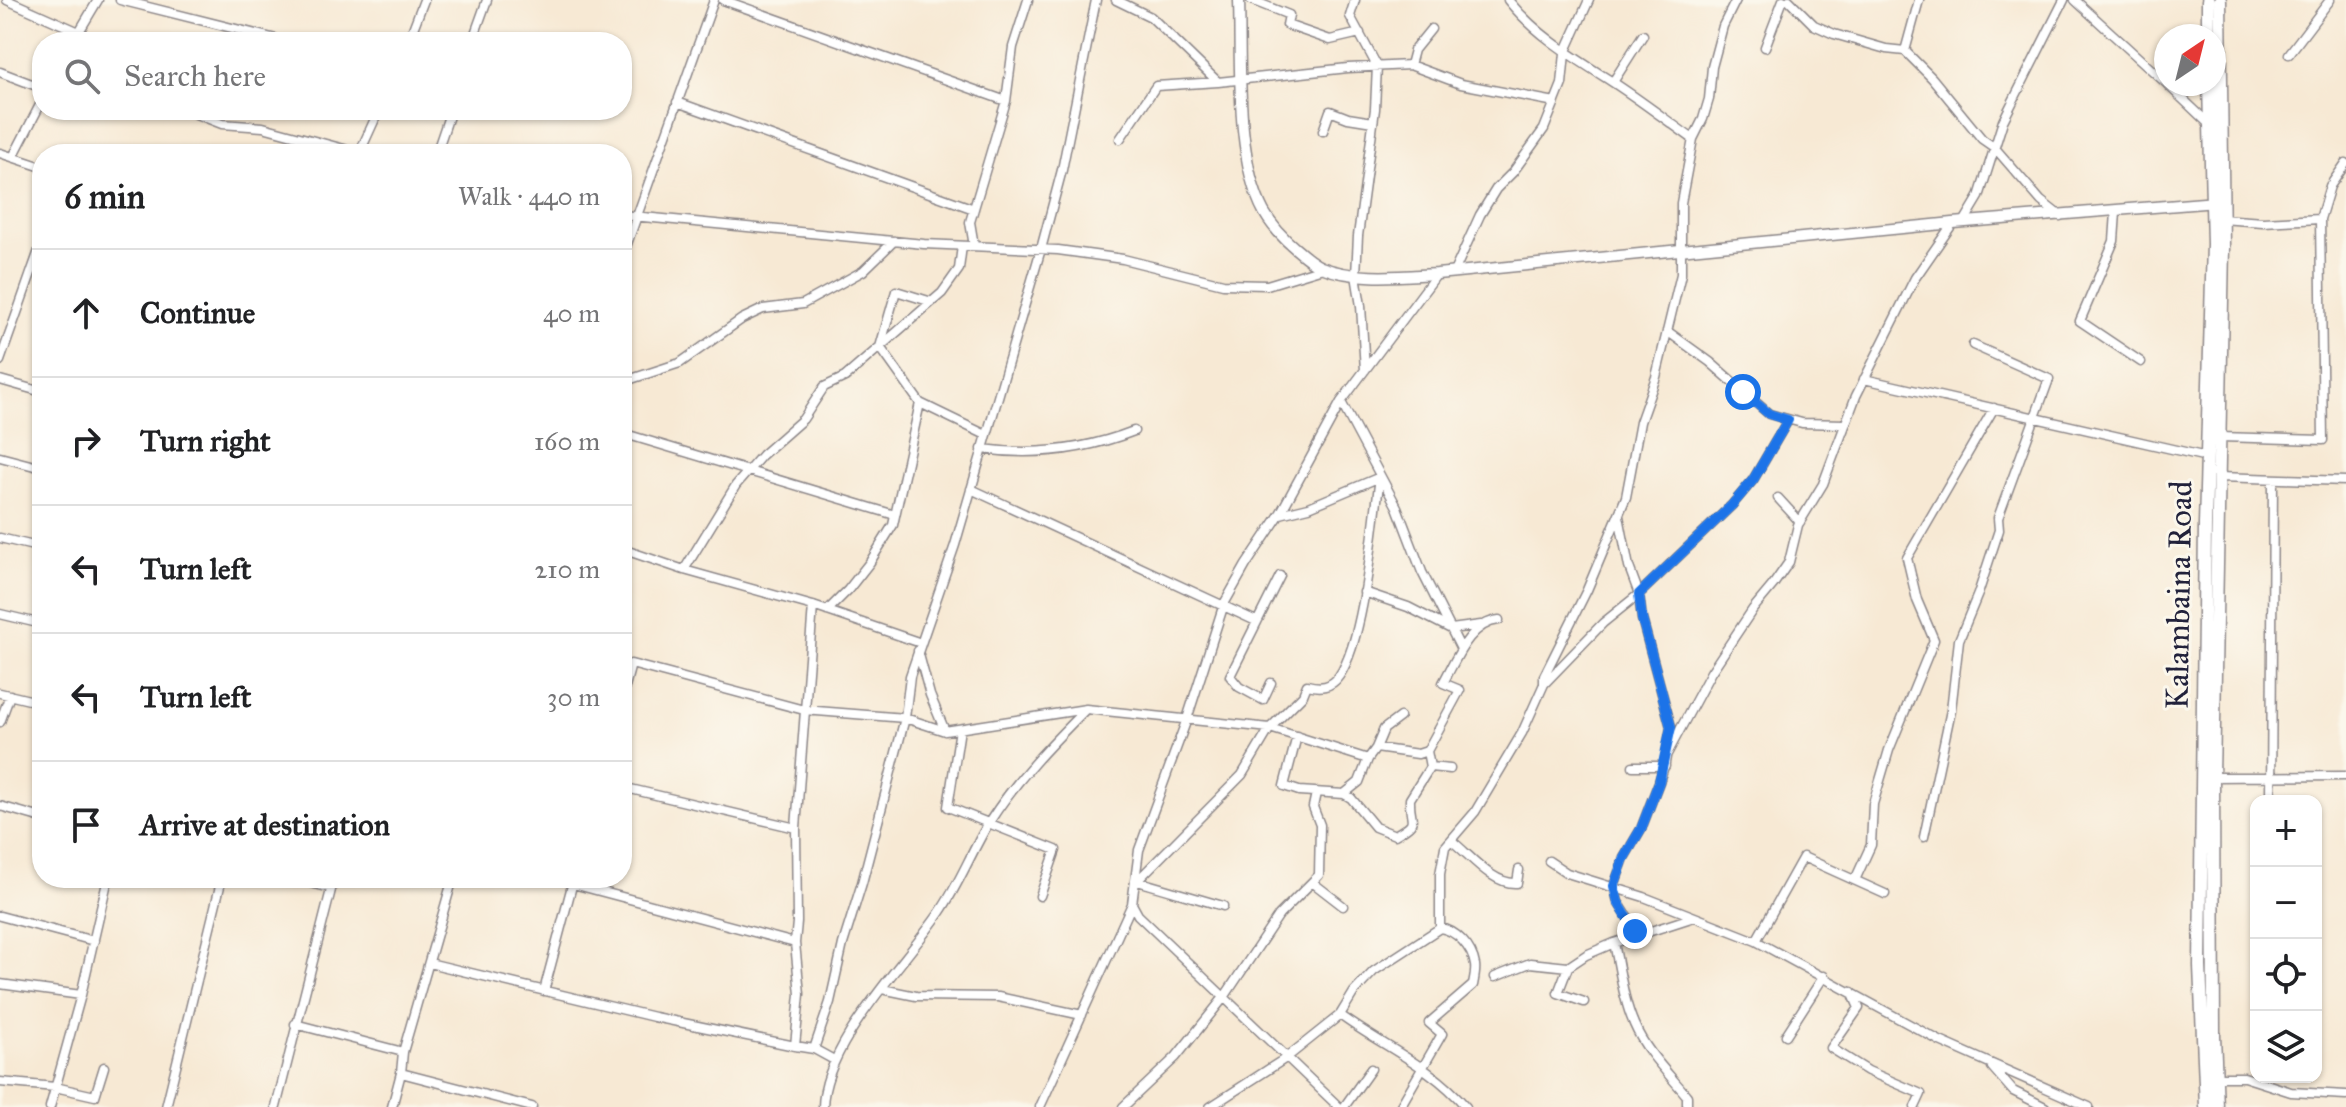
<!DOCTYPE html>
<meta charset="utf-8">
<style>
:root{--surface:#fff;--page:#f6f6f6;--text:#202124;--muted:#757577;--line:#e0e0e0}
body{margin:0;font-family:"IM FELL Great Primer",serif;background:var(--page);color:var(--text)}
.controls{position:absolute;right:24px;bottom:24px;display:grid;overflow:hidden;border-radius:16px;box-shadow:0 2px 6px #0004}
.controls button{width:72px;height:72px;display:grid;place-items:center;padding:0;border:0;border-bottom:2px solid var(--line);background:var(--surface);color:var(--text);font:40px sans-serif}
.compass{position:absolute;left:2154px;top:24px;width:72px;height:72px;border-radius:50%;background:var(--surface);box-shadow:0 2px 6px #0004;rotate:35deg}
.stop{position:absolute;width:24px;height:24px;margin:-18px;border:6px solid #1a73e8;border-radius:50%;background:#fff}
.stop.end{background:#1a73e8;border-color:#fff;box-shadow:0 2px 8px #0008}
.list{margin:0;padding:0;list-style:none}
h2{display:flex;justify-content:space-between;align-items:center;height:104px;margin:0;padding:0 32px;font-size:34px}
h2 small{font-size:26px;font-weight:400;color:var(--muted)}
.list li{display:grid;grid-template-columns:52px 1fr auto;gap:24px;align-items:center;box-sizing:border-box;height:128px;padding:0 32px;border-top:2px solid var(--line)}
.list b{display:block;font-size:30px;white-space:nowrap}
.list em{font-size:26px;font-style:normal;color:var(--muted)}
.icon{flex:none;width:44px;height:44px;fill:none;stroke:currentColor;stroke-width:2;stroke-linecap:round;stroke-linejoin:round}
.map{position:relative;flex:none;width:2346px;height:1107px;overflow:hidden}
.search{position:absolute;background:var(--surface);box-shadow:0 2px 6px #0004;left:32px;top:32px;width:600px;height:88px;display:flex;align-items:center;gap:20px;box-sizing:border-box;padding:0 28px;border-radius:32px;color:var(--muted);font-size:30px}
.panel{position:absolute;background:var(--surface);box-shadow:0 2px 6px #0004;left:32px;top:144px;width:600px;height:744px;border-radius:32px}
.map>svg:first-child{display:block}
.lines{fill:none;stroke-linecap:round;stroke-linejoin:round}
.minor-casing{stroke:#8c8688;stroke-width:11}
.tertiary-casing{stroke:#8c8688;stroke-width:13}
.secondary-casing{stroke:#8c8688;stroke-width:15}
.minor{stroke:#fff;stroke-width:8}
.tertiary{stroke:#fff;stroke-width:10}
.secondary{stroke:#fff;stroke-width:12}
.route{stroke:#1a73e8;stroke-width:10}
.labels{text-anchor:middle;dominant-baseline:central;stroke-width:6;stroke-linejoin:round;paint-order:stroke}
.street-label{font-size:32px;fill:#22223b;stroke:#fbf7ec}
</style>
<div class="map">
<svg width="2346" height="1107" viewBox="0 0 2346 1107">
<rect width="100%" height="100%" fill="#fbf7ec"/>
<filter id="ink" filterUnits="userSpaceOnUse"><feTurbulence type="fractalNoise" baseFrequency=".0125" numOctaves="2"/><feDisplacementMap in="SourceGraphic" scale="16" xChannelSelector="R" yChannelSelector="G"/><feConvolveMatrix kernelMatrix="1 2 1 2 8 2 1 2 1" color-interpolation-filters="sRGB"/></filter>
<filter id="wash" filterUnits="userSpaceOnUse"><feTurbulence type="fractalNoise" baseFrequency=".006" numOctaves="4" result="noise"/><feDisplacementMap in="SourceGraphic" scale="32" xChannelSelector="R" yChannelSelector="G"/><feGaussianBlur stdDeviation="1.8" result="paint"/><feColorMatrix in="noise" values="0 0 0 0 0 0 0 0 0 0 0 0 0 0 0 0 0 1.4 0 .05"/><feComposite in="paint" operator="in"/></filter>
<g filter="url(#wash)">
<rect width="100%" height="100%" fill="#f7e9d4"/>
</g>
<g filter="url(#ink)">
<g class="lines">
<g class="minor-casing">
<path id="minor" d="M7,0L79,32
M120,0L288,42
M723,0L1006,101
M1116,0L1151,17L1218,82L1348,68L1410,65L1461,84L1555,102
M1251,0L1289,15L1287,25L1330,40L1360,33
M1355,0L1350,16L1377,66L1375,109L1358,236L1356,275L1361,306L1365,370
M1508,0C1536,35 1573,57 1611,81C1639,99 1666,120 1693,139
M1789,0L1814,25L1834,34L1886,49L1905,51L1932,78L1982,139L1995,148L2041,201L2060,216
M2075,0L2166,83
M73,42L98,0
M408,42L424,0
M472,42L487,0
M1765,47L1783,0
M1905,51L1919,0
M2289,54L2330,0
M1410,65L1414,50L1431,29
M0,72L42,88
M1613,82L1643,35
M2167,84L2208,123
M677,102L974,209
M186,110L222,124L263,127L359,153
M1323,131L1330,111L1348,118L1373,122
M1120,139L1156,86L1218,82
M0,153L42,167
M359,154L379,110
M436,154L451,110
M13,157L42,101
M2116,212L2114,241L2080,321L2141,362
M622,215L924,244L1058,250L1123,259L1223,284L1267,285L1323,268
M2221,219L2263,222L2320,219
M1964,222L1979,197L2003,121L2064,0
M974,246L970,222L1006,101L1013,47L1028,0
M622,258L714,0
M1454,272L1480,215L1496,189L1513,172L1544,129L1562,84L1565,53L1589,0
M1667,331L1710,362L1769,414L1802,423L1845,424
M0,361L42,242
M1864,379L2207,457
M0,380L42,392
M622,382L680,363L742,319L763,309L803,304L863,271L894,241
M1341,402L1397,507L1422,572L1461,649
M920,403L986,435
M622,433L895,515
M2220,437L2323,440L2320,219L2330,186L2346,163
M982,449C1033,456 1085,450 1134,431
M0,457L42,468
M2218,477L2346,481
M971,489L1256,621
M1778,498L1800,522
M1280,514L1309,507L1380,477
M1619,516L1629,567L1639,594L1642,619L1671,727L1665,763L1659,782L1641,829L1624,858L1614,886L1618,902L1639,935
M0,538L42,548
M622,549L684,570L813,606L921,643
M684,570L736,485L762,455L803,419L824,387L845,377L942,293L959,269L962,246
M1364,592L1408,607L1451,629L1481,625
M813,606L796,828L797,922L795,943L800,994L795,1046L814,1049
M827,611L848,590L870,562L893,525L920,403L880,347L896,291L932,302
M0,614L42,624
M918,651L930,695L945,731
M1271,683L1263,700L1239,687L1230,676L1280,576
M1544,684V676L1587,590L1626,497L1640,422L1656,377L1681,274V203L1693,139L1703,119L1709,99L1712,67L1723,26L1736,0
M0,693L42,703
M622,698L631,664L804,710L905,718L945,731L1086,709L1270,728L1368,759
M0,722L10,695
M960,729L948,807L1056,850L1040,896
M1297,736L1284,786L1299,791L1344,794L1351,798L1375,827L1395,835C1421,820 1409,823 1410,799L1430,767L1427,751L1460,690L1443,683C1456,660 1469,623 1499,620
M1376,748L1384,729L1400,717
M1667,754L1711,672L1753,609L1773,585L1789,562L1798,525L1823,484L1856,396L1915,278L1953,223
M1633,766H1665
M1430,767L1450,769
M2213,777L2346,776
M622,787L796,828
M1344,794L1359,782L1368,759L1376,748L1418,754L1427,751
M2271,801L2273,479
M0,806L42,818
M1924,837L1951,710L1959,640L1978,594L1999,530L1998,518L2049,379L1973,345
M1452,841C1470,855 1493,885 1517,883L1519,870
M1549,861L1567,873L1644,897L1756,941L1940,1041L2089,1107
M290,878L331,888
M1855,880L1871,845L1873,804L1889,750L1934,640L1917,600L1907,558L1994,408
M1312,882L1343,906
M573,884L795,943
M1132,904L1138,915L1339,1107
M1223,906L1137,881L1242,775L1270,728L1303,695L1307,685C1320,688 1331,688 1339,676C1365,638 1373,526 1380,477
M0,916L94,941
M1440,928V874L1445,847L1475,812L1522,733L1544,684L1603,623L1639,594L1732,505L1753,480L1788,420
M1756,941L1803,857L1885,894
M1614,943C1620,970 1623,999 1634,1024C1646,1052 1668,1073 1687,1096V1107
M429,963L654,1017L795,1046
M1568,967L1558,993L1584,1002
M1495,977L1530,963L1568,967L1586,955L1614,943L1694,917
M0,984L81,995
M882,989L916,996L998,997L1082,1015
M544,991L574,878
M1852,992L1859,1008L1831,1048L1868,1071L1921,1094L1915,1107
M1340,1015C1382,1046 1432,1066 1466,1107
M295,1024L403,1052
M1786,1035L1824,976
M834,1060L814,1049L830,1002L843,944L862,883L905,718L910,676L955,545L1041,249L1062,170L1096,0
M1992,1067L2013,1091L2045,1107
M401,1073L532,1107
M2215,1077H2244L2291,1092L2346,1095
M0,1082L55,1087L95,1096L104,1067
M50,1107L81,995L108,878
M166,1107L222,878
M276,1107L334,878
M392,1107L401,1073L403,1052L453,878
M823,1107C824,1043 905,964 940,912C960,883 972,850 990,821C1017,779 1050,745 1085,710
M1040,1107L1132,904L1139,850L1187,719L1224,604L1246,565L1280,514L1341,402L1437,274
M1123,1107L1176,1057L1225,996L1279,915L1319,875L1320,825L1313,807L1316,793
M1210,1107L1286,1058L1340,1015L1354,992L1374,971L1440,928C1456,930 1472,947 1475,965C1476,971 1474,980 1473,985L1429,1023L1442,1034L1400,1107
M1344,1107L1371,1069"/>
</g>
<g class="tertiary-casing">
<path id="tertiary" d="M1239,0C1241,62 1235,158 1264,212C1272,226 1284,239 1296,249C1304,256 1312,263 1321,267C1357,281 1400,276 1437,274L1953,223L2216,202"/>
</g>
<g class="secondary-casing">
<path id="secondary" d="M2208,0V36
M2206,1107L2200,966L2205,524L2213,244L2209,84
M2217,1107L2214,1036L2213,777L2223,247L2220,0"/>
</g>
<use href="#minor" class="minor"/>
<use href="#tertiary" class="tertiary"/>
<use href="#secondary" class="secondary"/>
</g>
</g>
<g class="lines" filter="url(#ink)">
<path class="route" d="M1635,931L1618,902L1614,886L1624,858L1641,829L1659,782L1671,727L1642,619L1639,594L1732,505L1753,480L1788,420L1769,414L1743,392"/>
</g>
<g class="labels">
<g class="street-label">
<text transform="translate(2179 595) rotate(-89)">Kalambaina Road</text>
</g>
</g>
</svg>
<div class="controls">
<button>+</button>
<button>−</button>
<button><svg class="icon" aria-label="locate" viewBox="0 0 24 24"><circle cx="12" cy="12" r="6"/><path d="M12 2v4M12 18v4M2 12h4M18 12h4"/></svg></button>
<button><svg class="icon" aria-label="layers" viewBox="0 0 24 24"><path d="M12 4l9 5-9 5-9-5zM3 14l9 5 9-5"/></svg></button>
</div>
<svg class="compass" viewBox="-18 -18 36 36"><path d="M0-13l5 13h-10z" fill="#e53935"/><path d="M0 13l5-13h-10z" fill="#757577"/></svg>
<div class="stop" style="left:1743px;top:392px"></div>
<div class="stop end" style="left:1635px;top:931px"></div>
<div class="search"><svg class="icon" aria-label="search" viewBox="0 0 24 24"><circle cx="10" cy="10" r="6"/><path d="M15 15l6 6"/></svg>Search here</div>
<section class="panel">
<h2>6 min<small>Walk · 440 m</small></h2>
<ul class="list">
<li><svg class="icon" aria-label="ahead" viewBox="0 0 24 24"><path d="M12 20V5M6 11l6-6 6 6"/></svg><div><b>Continue</b></div><em>40 m</em></li>
<li><svg class="icon" aria-label="right" viewBox="0 0 24 24"><path d="M7 20v-9h11M14 6l5 5-5 5"/></svg><div><b>Turn right</b></div><em>160 m</em></li>
<li><svg class="icon" aria-label="left" viewBox="0 0 24 24"><path d="M17 20v-9H6M10 6l-5 5 5 5"/></svg><div><b>Turn left</b></div><em>210 m</em></li>
<li><svg class="icon" aria-label="left" viewBox="0 0 24 24"><path d="M17 20v-9H6M10 6l-5 5 5 5"/></svg><div><b>Turn left</b></div><em>30 m</em></li>
<li><svg class="icon" aria-label="arrive" viewBox="0 0 24 24"><path d="M6 21V4h12l-3 4 3 4H6"/></svg><div><b>Arrive at destination</b></div></li>
</ul>
</section>
</div>
